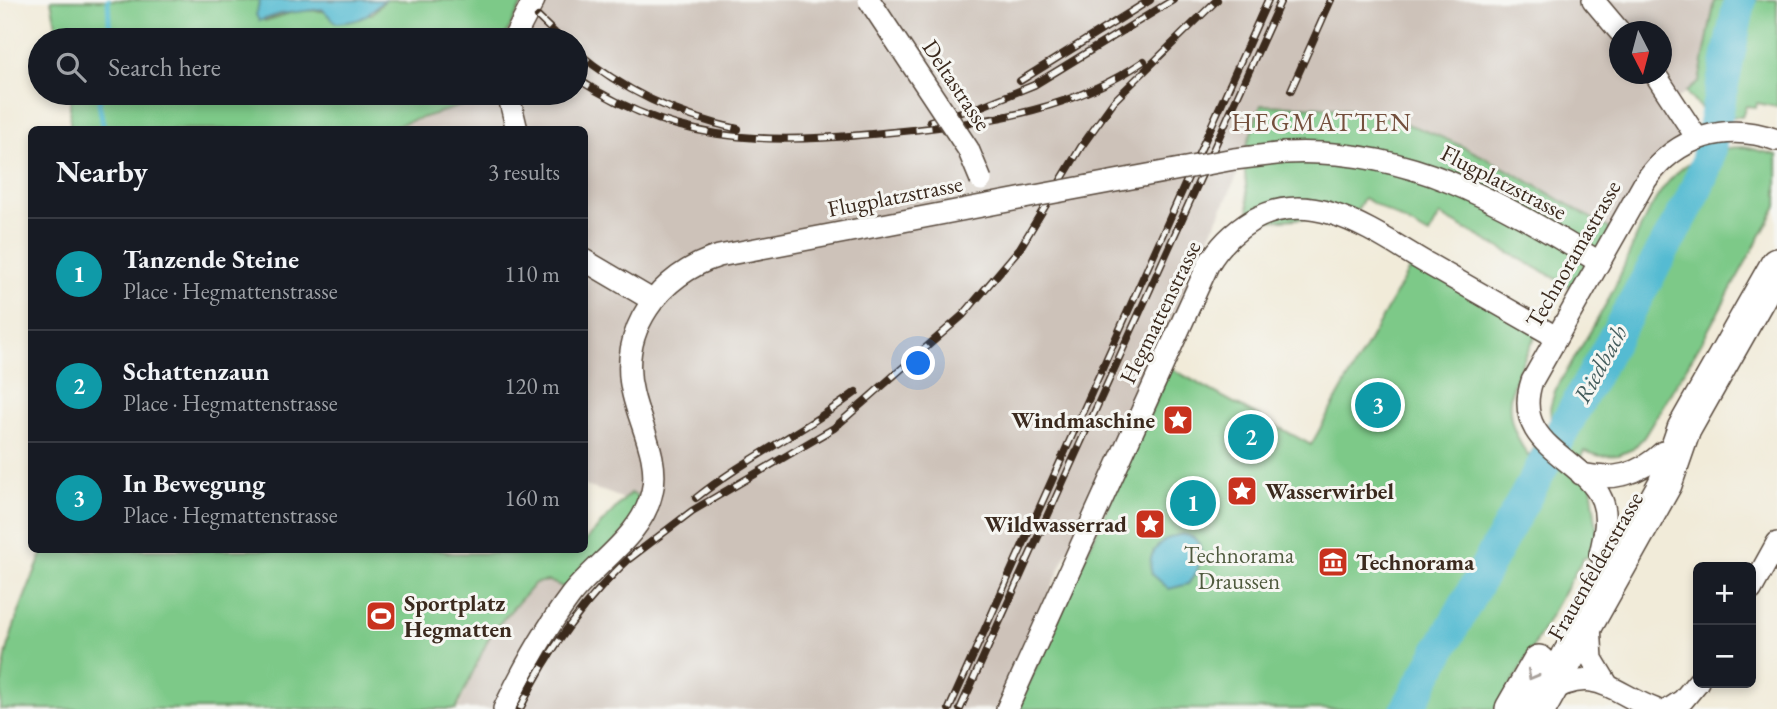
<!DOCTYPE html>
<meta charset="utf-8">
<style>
:root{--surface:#171b24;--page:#242831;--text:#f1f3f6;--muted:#9ea1a6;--line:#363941;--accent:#ea580c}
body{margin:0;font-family:"EB Garamond",serif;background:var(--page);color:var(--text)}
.controls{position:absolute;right:21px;bottom:21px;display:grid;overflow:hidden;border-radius:10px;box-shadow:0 4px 10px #0003}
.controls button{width:63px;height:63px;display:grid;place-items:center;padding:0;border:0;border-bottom:2px solid var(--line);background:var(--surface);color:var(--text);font:35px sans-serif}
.compass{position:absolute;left:1609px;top:21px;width:63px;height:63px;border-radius:50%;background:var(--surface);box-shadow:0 4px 10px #0003;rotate:174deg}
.you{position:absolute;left:919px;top:364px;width:24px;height:24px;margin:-18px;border:5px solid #fff;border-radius:50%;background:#1a73e8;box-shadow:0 0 0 10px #1a73e833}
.badge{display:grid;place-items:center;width:46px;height:46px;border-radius:50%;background:var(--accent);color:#fff;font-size:23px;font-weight:700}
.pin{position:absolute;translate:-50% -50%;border:4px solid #fff;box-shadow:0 2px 7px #0006}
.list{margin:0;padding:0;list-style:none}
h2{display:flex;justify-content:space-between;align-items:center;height:91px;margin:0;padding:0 28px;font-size:30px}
h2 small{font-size:23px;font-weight:400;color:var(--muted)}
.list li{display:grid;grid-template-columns:46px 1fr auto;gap:21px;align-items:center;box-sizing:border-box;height:112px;padding:0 28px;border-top:2px solid var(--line)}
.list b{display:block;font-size:26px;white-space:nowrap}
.list p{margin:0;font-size:23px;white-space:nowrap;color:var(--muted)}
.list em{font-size:23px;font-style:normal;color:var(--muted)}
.icon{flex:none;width:38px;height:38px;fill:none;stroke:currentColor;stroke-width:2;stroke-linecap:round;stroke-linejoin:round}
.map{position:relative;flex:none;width:1777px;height:709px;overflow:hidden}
.search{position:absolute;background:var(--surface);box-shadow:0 4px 10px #0003;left:28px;top:28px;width:560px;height:77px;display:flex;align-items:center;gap:18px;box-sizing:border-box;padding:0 24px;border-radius:38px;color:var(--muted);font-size:26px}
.panel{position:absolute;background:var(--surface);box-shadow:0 4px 10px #0003;left:28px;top:126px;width:560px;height:427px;border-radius:10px}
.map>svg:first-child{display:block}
.industrial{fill:#cdc2b9;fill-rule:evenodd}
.green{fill:#7dc988;stroke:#5c7a53;stroke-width:2}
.water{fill:#54bbd2;stroke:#487278;stroke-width:2}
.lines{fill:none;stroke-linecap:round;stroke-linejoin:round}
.stream{stroke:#54bbd2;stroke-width:5}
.river{stroke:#54bbd2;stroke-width:33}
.street-casing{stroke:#56473a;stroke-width:24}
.primary-casing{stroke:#56473a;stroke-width:36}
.street{stroke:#fff;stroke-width:21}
.primary{stroke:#fff;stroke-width:33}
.rail-casing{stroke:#3b2a1e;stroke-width:8}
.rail{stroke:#f6f6f2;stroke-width:5;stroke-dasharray:16;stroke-linecap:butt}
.street-bridge-casing{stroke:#56473a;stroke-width:24;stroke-linecap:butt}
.street-bridge{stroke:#fff;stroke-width:21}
.oneway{stroke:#a79f9a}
.labels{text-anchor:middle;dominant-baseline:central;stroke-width:6;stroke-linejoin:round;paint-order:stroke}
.street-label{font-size:23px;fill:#3b2a1e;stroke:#f6f6f2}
.poi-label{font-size:23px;font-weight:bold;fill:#3b2a1e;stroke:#f6f6f2;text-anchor:start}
.park-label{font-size:23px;fill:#4f5a3e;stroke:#f6f6f2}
.water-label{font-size:24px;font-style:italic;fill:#445d5d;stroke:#f6f6f2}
.quarter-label{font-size:26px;letter-spacing:2px;fill:#74503d;stroke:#f6f6f2}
</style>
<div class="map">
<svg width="1777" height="709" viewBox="0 0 1777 709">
<rect width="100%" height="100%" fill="#f6f6f2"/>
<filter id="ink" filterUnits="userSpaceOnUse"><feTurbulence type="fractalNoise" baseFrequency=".0143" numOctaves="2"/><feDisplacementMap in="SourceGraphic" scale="14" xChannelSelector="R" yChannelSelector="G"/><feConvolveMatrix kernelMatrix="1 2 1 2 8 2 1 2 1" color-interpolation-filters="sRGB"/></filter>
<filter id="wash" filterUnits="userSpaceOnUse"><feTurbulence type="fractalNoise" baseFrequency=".00686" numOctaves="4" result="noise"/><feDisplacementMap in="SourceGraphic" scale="28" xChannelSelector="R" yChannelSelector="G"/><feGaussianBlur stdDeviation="1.57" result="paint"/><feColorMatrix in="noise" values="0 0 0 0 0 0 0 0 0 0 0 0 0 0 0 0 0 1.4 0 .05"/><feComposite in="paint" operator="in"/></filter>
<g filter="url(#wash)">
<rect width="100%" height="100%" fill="#f1ebd9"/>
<path class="industrial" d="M522,0H1715L1699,82L1675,100L1690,140L1617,233L1458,143L1414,125L1365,112L1268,107L997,709H458L491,633L535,583L602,575L659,514L609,493L585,486L584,130H384L494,96L493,93H576V40H499ZM1620,32H1662V74H1620Z"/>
<path class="green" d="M51,0H260L258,13L265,21L300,10L372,14L385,0H524L503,40H59Z
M1715,0H1777V107L1757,103L1756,107L1746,106L1742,117C1710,116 1707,119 1686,92L1699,82Z
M70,93H498V95L384,129L70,130Z
M1261,105C1295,107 1334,105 1368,113C1458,133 1537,188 1617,233L1582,293L1440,215L1429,235L1364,198L1351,221L1341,216L1250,222L1243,156Z
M1744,147L1777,155V206L1701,343L1644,437L1633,449L1619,455L1600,456L1584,451L1574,469L1591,484L1600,554L1583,558L1498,709H1017L1170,368L1311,445L1416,257L1540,327C1515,379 1492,404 1529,457L1551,419L1550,408L1555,391C1575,355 1601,318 1618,280C1645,219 1665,147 1744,147Z
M630,493L650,501L574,592L549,581L535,583L491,633L456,709H0C0,651 22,602 44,550H437L452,553L564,554L584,550L585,541Z"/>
<path class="water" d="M260,0H385C363,16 367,21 336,23L322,9L280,14L259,21L256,15Z
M1374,391L1391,401L1382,418L1364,409Z
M1182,534C1211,538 1202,567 1188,584L1169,589L1152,574C1145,552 1162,538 1182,534Z"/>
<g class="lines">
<path class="stream" d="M108,0L110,40
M102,93L99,103L104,130"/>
<path class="river" d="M1407,709L1691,200L1706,165L1740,0"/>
</g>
</g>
<g filter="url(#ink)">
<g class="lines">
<g class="street-casing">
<path id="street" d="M1593,0L1620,32
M513,40L534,0
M1655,74L1697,138
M508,93L517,130
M1285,153C1409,147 1498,201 1599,262
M584,260L652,300
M1581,474C1614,481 1638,475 1663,452
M1600,554C1604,537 1609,518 1602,500C1584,457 1510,446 1532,381L1646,180C1677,136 1727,122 1777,140
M1751,590L1777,543
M1590,624L1592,659L1607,684
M1548,693C1594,663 1614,694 1655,709
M504,709C523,669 544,631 571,595C597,562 643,535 652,492C660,459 640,425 633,394C617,331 660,274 719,256L1024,198
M1007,709L1208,265C1219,246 1233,232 1253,220C1315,185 1377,235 1430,265C1472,289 1514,313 1556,337
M1669,709L1683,700L1698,682"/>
</g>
<g class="primary-casing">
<path id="primary" d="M1512,709L1539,662
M1539,709L1665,484L1684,429L1777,265"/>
</g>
<use href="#street" class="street"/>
<use href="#primary" class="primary"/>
<g class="rail-casing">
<path id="rail" d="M538,17L562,40
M576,51C623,91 678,116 738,129
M576,78C688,152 786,143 913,130C995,121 1074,109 1144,61
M1020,81L1150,0
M1291,90L1331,0
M930,121L982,106L1034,85L1173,0
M696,498C746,458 805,431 856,392
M629,559L692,511L834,428L963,315L1020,248L1081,147L1114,101L1217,0
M520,709C548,649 587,597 636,552
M949,709L1268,0
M960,709L1281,0"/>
</g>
<use href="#rail" class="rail"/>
<g class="street-bridge-casing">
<path id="street-bridge" d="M869,0L968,149L981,180
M1024,198L1234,159L1285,153"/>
</g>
<use href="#street-bridge" class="street-bridge"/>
</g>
<defs><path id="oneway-chevron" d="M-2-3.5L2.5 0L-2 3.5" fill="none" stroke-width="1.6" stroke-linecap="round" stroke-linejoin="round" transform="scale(1.75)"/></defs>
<use class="oneway" href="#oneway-chevron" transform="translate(1532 675) rotate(119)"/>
</g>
<defs>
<g id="sight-square" transform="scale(1.575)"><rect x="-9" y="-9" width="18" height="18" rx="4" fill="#c8321e" stroke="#f6f6f2"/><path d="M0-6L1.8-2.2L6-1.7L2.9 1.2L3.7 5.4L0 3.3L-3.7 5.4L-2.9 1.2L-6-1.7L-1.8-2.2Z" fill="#fff"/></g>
<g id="museum-square" transform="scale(1.575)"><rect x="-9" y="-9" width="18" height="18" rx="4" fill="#c8321e" stroke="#f6f6f2"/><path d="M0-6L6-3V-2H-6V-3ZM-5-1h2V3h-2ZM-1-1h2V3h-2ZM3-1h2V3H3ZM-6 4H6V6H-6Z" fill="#fff"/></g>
<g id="stadium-square" transform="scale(1.575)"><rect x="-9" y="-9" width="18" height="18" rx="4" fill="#c8321e" stroke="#f6f6f2"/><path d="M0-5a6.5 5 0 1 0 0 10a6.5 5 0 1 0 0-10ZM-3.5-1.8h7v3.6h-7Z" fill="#fff"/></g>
</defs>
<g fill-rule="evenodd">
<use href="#sight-square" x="1178" y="420"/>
<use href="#sight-square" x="1242" y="491"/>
<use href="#sight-square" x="1150" y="524"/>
<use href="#museum-square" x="1333" y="562"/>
<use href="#stadium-square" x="381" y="616"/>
</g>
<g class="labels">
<g class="street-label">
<text transform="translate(957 85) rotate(56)">Deltastrasse</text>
<text transform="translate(1504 182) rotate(27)">Flugplatzstrasse</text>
<text transform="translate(895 196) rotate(-11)">Flugplatzstrasse</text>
<text transform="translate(1573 254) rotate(-60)">Technoramastrasse</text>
<text transform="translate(1160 312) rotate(-64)">Hegmattenstrasse</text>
<text transform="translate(1595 566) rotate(-60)">Frauenfelderstrasse</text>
</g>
<g class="poi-label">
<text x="1155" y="420" text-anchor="end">Windmaschine</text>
<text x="1265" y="491">Wasserwirbel</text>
<text x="1127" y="524" text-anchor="end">Wildwasserrad</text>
<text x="1356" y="562">Technorama</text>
<text x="404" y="603">Sportplatz<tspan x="404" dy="26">Hegmatten</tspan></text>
</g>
<g class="park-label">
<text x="1239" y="555">Technorama<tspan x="1239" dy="26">Draussen</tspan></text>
</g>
<g class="water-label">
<text transform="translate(1600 364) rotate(-61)">Riedbach</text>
</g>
<g class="quarter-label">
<text x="1322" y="122">HEGMATTEN</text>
</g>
</g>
</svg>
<div class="controls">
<button>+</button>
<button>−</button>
</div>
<svg class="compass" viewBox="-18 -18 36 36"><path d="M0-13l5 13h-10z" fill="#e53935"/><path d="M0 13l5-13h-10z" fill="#9ea1a6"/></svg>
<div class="you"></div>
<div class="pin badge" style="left:1193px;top:503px;background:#0f9aa8">1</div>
<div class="pin badge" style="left:1251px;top:437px;background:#0f9aa8">2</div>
<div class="pin badge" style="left:1378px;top:405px;background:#0f9aa8">3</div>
<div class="search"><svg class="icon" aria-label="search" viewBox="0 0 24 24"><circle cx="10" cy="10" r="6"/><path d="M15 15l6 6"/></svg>Search here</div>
<section class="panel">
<h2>Nearby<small>3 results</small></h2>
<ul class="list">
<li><span class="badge" style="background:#0f9aa8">1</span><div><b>Tanzende Steine</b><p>Place · Hegmattenstrasse</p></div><em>110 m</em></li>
<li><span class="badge" style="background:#0f9aa8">2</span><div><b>Schattenzaun</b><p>Place · Hegmattenstrasse</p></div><em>120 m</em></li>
<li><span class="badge" style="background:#0f9aa8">3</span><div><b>In Bewegung</b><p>Place · Hegmattenstrasse</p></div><em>160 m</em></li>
</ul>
</section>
</div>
